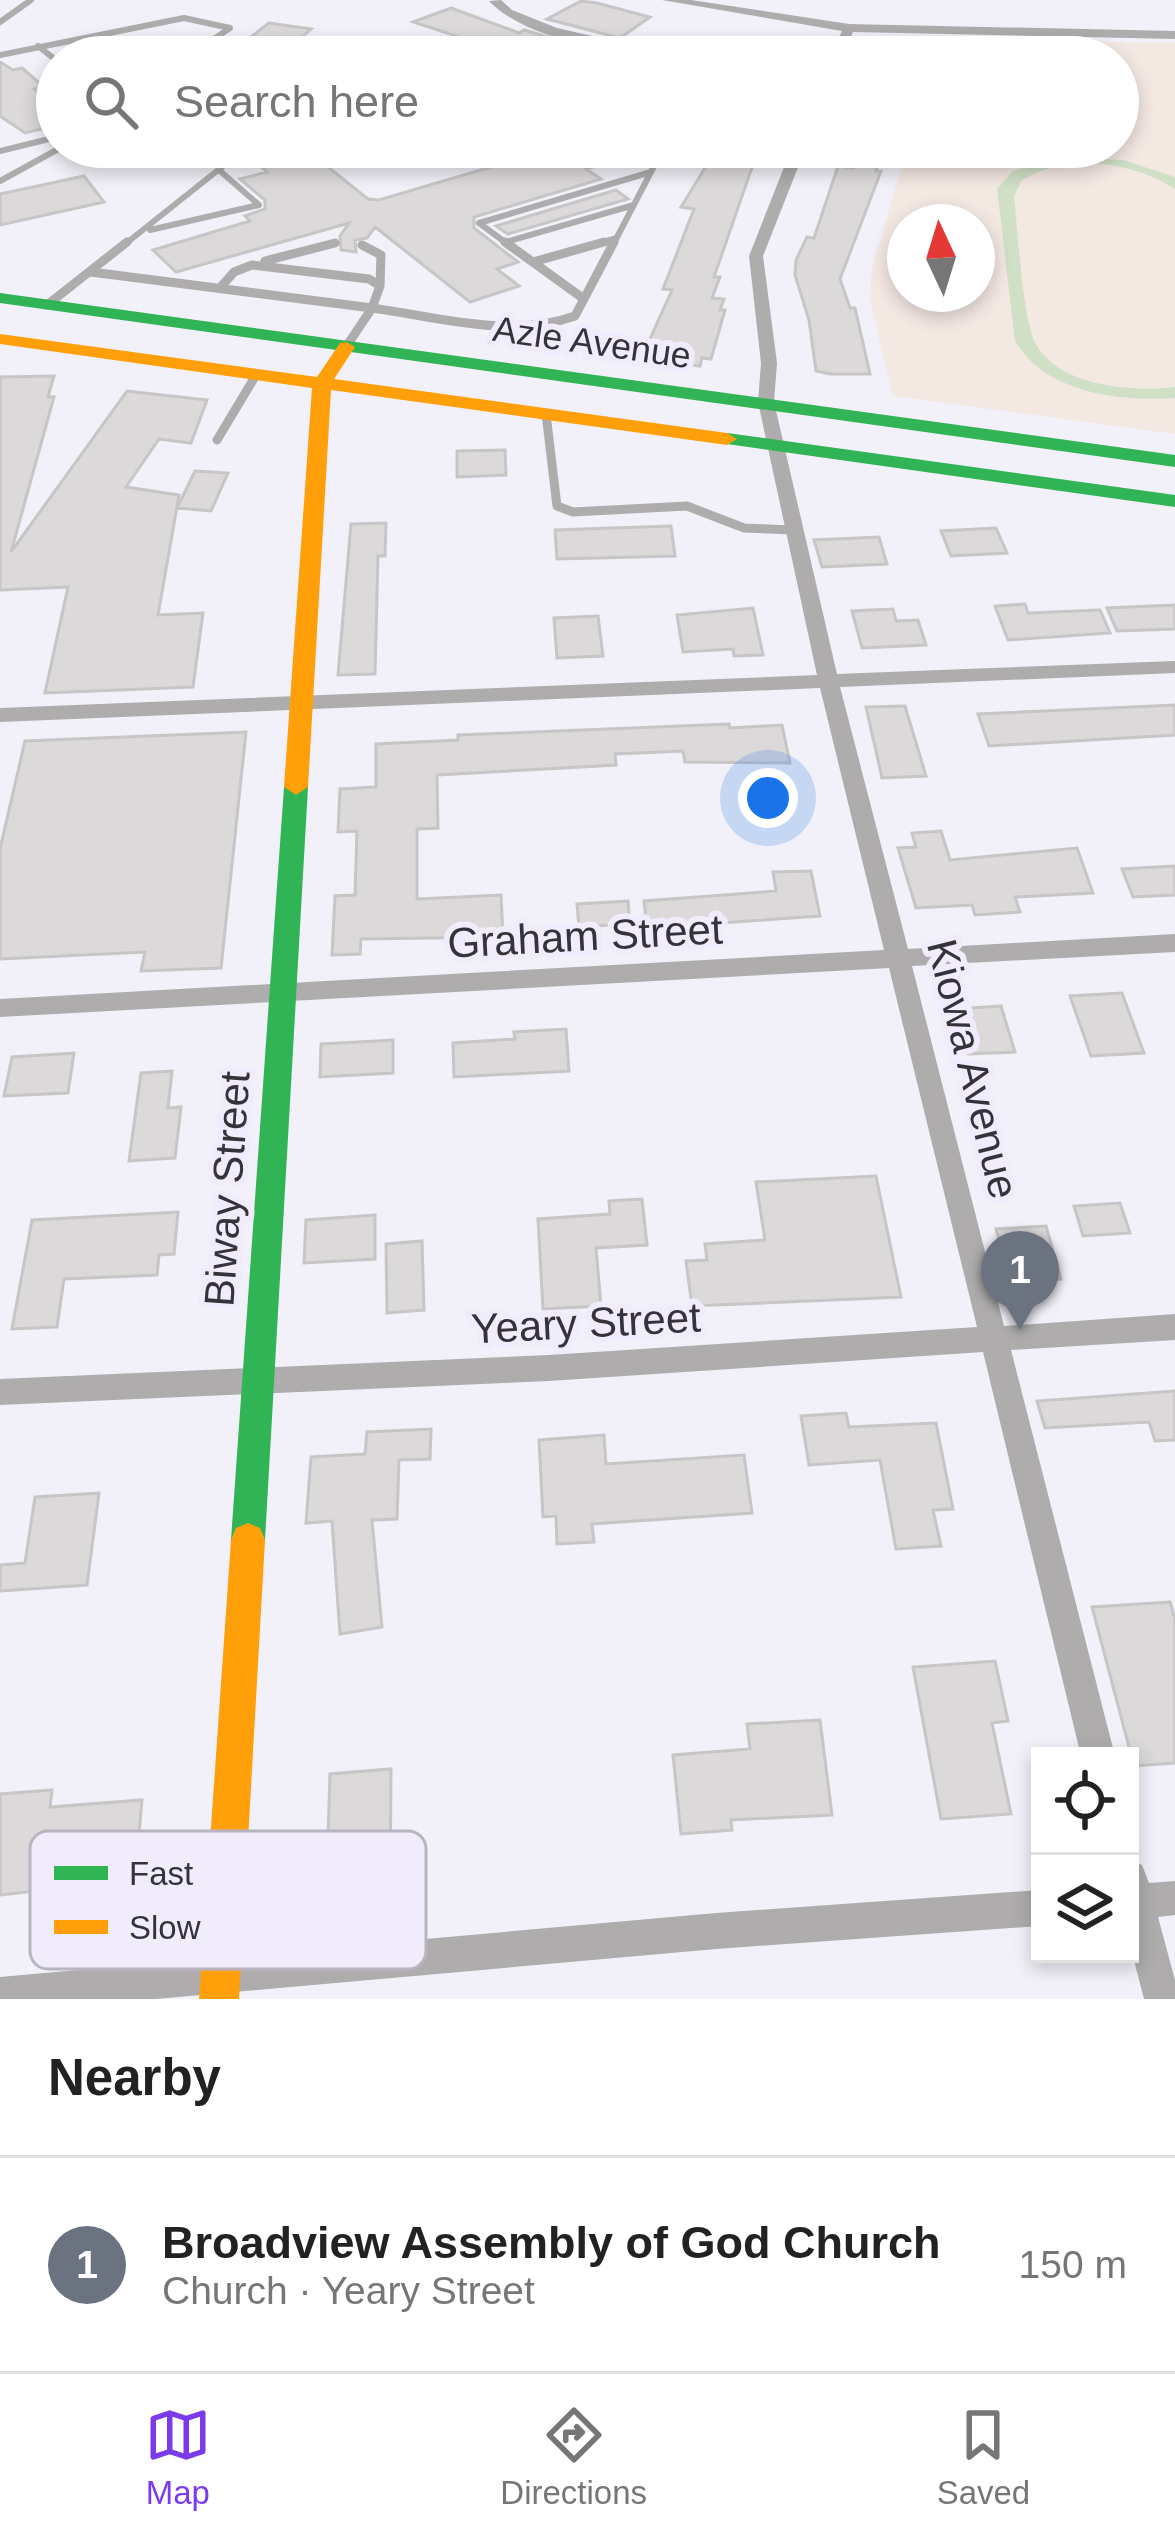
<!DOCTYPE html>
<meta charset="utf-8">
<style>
:root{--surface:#fff;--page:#f6f6f6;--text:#222;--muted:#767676;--line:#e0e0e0;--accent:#7c3aed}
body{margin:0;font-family:Helvetica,sans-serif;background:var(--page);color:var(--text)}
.controls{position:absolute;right:36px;bottom:36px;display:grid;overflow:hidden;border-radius:0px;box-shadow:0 6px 18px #0003}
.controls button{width:108px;height:108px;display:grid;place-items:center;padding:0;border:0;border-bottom:3px solid var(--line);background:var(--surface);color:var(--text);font:60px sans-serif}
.compass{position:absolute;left:887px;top:204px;width:108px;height:108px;border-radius:50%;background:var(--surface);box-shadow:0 6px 18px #0003;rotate:356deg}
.you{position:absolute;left:768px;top:798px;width:42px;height:42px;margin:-30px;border:9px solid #fff;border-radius:50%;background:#1a73e8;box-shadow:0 0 0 18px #1a73e833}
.badge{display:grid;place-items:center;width:78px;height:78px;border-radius:50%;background:var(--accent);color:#fff;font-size:39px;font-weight:700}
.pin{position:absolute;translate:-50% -99px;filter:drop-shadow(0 3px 6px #0008)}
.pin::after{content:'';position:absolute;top:63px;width:42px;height:36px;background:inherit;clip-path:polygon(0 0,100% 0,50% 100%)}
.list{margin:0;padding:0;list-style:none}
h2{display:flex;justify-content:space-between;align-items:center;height:156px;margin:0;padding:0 48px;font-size:51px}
h2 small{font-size:39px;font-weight:400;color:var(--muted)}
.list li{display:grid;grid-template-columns:78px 1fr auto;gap:36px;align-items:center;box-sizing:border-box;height:216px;padding:0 48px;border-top:3px solid var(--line)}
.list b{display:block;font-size:45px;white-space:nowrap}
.list p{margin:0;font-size:39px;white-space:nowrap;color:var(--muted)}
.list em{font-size:39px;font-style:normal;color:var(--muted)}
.icon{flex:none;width:66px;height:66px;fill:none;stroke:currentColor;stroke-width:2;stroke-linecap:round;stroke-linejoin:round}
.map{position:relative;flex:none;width:1175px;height:1999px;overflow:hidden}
.search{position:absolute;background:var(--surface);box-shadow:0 6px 18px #0003;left:36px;right:36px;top:36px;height:132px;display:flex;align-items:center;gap:30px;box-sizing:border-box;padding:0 42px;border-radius:66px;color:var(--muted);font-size:45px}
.sheet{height:372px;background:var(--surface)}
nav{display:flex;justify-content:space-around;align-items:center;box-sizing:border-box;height:168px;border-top:3px solid var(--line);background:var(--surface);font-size:33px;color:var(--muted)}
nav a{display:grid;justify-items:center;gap:6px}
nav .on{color:var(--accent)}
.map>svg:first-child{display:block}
.education{fill:#f4e8e3;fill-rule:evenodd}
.green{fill:#d0e0c7}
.building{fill:#dcd9da;stroke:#c8c5c6;stroke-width:3}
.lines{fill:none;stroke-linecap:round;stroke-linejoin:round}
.lane-far1{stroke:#aeacad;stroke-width:6}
.lane{stroke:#aeacad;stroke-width:9}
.street{fill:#aeacad;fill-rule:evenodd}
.fast{fill:#30b455;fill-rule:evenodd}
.slow{fill:#ff9f0a;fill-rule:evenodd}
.labels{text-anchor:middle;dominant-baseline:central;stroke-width:12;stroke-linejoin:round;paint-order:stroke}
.far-street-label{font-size:36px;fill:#353339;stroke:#f1ecfb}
.street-label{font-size:42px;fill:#353339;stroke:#f1ecfb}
.key{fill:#f1ecfb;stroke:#b9b4c1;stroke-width:3}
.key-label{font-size:33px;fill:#353339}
</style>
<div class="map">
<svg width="1175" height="1999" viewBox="0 0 1175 1999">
<rect width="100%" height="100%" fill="#f2f0f8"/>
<path class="education" d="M940,39L1175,43V434L893,396L870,301L872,266L908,147H1118V57H935ZM905,222H977V294H905Z"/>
<path class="green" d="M1061,157L1123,160L1175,177V189C1133,161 1064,152 1021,181L1014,197C1018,229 1022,322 1037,346C1062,387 1133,392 1175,387V398C1121,402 1045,393 1015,341L997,189L1013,171Z"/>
<path class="building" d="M581,1L597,3L650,17L620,38L547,19Z
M451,8L519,33L524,30L598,52L591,57H521L413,22Z
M269,23L311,29L279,57H225Z
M0,62L13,70L22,68L44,87L34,89L57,110V125L25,133L0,116Z
M257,147H303L368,199L379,200L559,147H636L637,154L586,169L601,179L474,217V228L518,262L497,269L519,286L470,302L375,227L367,238L355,240L356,252L341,250L340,236L349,223L176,272L153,250L250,221L245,216L265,209V200L240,179L267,172L251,158L266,154Z
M727,147L758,150L714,277H720L712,298L724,299L720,310H725L711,359L702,358L700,366L665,362L668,352L645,350L672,290L663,289L694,209L681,207L711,158L721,159Z
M858,151L881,153L876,171H881L840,279L850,308H855L870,374H830L816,371L809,320L795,275L796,260L807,237L814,238L838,166L853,168Z
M84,176L104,202L0,225V194Z
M616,190L628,199L508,234L496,226Z
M54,376L48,397H54L11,552L127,391L207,400L191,443L159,439L126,487L179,495L158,615L203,613L193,687L45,693L68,587L0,590V377Z
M505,450L506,475L457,477V451Z
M195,471L228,473L211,511L177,508Z
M386,523L385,556H378L375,674L338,675L351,524Z
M671,526L675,556L557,559L555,530Z
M996,528L1007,553L951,556L941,531Z
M879,537L887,564L822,567L814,540Z
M1025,604L1028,613L1100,610L1110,633L1008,640L995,606Z
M1175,605V629L1117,631L1107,608Z
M753,608L763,655L734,656L733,649L683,652L677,615Z
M893,609L896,621L918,620L926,645L862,648L852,611Z
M598,616L603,656L557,658L554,618Z
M1175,705V735L989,746L978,714Z
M905,706L926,776L882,778L866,707Z
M729,724L730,728L782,725L790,763L685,762L683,751L615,754L616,765L437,775L438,828L417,829V899L501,895L503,937L361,939L360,954L332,955L335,896L355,895L357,831L338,832L340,789L376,787V744L458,740V735Z
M246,732L221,968L141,971L145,952L0,959V849L25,741Z
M941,831L950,860L1077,848L1093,893L1015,897L1020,912L975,915L972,905L916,908L898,848L916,847L912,833Z
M1175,866V895L1133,897L1122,869Z
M811,871L820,916L647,928L644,901L776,891L773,872Z
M628,901L630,924L579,927L577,904Z
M1122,993L1144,1053L1091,1056L1070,996Z
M1001,1006L1015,1052L968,1054L955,1009Z
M566,1029L569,1071L454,1077L453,1043L515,1039L514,1032Z
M393,1040V1073L320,1077L321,1044Z
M74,1053L68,1093L4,1096L12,1057Z
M172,1071L168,1108L181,1107L175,1158L129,1161L141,1073Z
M876,1176L901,1297L692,1306L686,1261L707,1260L705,1244L765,1240L756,1182Z
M642,1199L647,1245L596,1248L601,1306L543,1309L538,1219L610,1214L609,1201Z
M1120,1203L1130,1233L1083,1236L1074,1206Z
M178,1212L174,1254L159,1255L157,1275L64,1279L57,1327L12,1329L32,1220Z
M375,1215V1259L304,1263L306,1220Z
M1046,1226L1061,1279L1011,1282L996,1229Z
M422,1241L424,1310L387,1313L386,1244Z
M1175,1391V1440L1155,1441L1149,1422L1045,1428L1037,1401Z
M846,1413L849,1427L936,1423L953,1509L933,1510L941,1546L896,1549L880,1460L809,1465L801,1416Z
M431,1429L430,1459L399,1460L397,1519L372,1520L382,1627L340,1634L332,1521L306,1523L311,1457L365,1454L367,1432Z
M604,1435L606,1464L744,1455L752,1513L592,1524L594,1542L557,1544L556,1516L543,1517L539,1440Z
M99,1493L87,1585L0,1591V1565L25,1563L35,1497Z
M1170,1602L1175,1619V1763L1134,1766L1092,1607Z
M995,1661L1008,1721L992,1723L1011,1814L941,1819L913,1667Z
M820,1720L832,1815L731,1820L732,1830L681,1834L673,1755L750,1749L747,1724Z
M391,1769L390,1895L326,1900L330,1774Z
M52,1790L50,1807L142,1800L135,1880L0,1895V1794Z"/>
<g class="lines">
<path class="lane-far1" d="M0,22L31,0
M38,46L57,61
M0,55L184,18L230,28
M188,57L230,28
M473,147L490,158
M0,151L57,137
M0,181L62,147
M150,230L259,205L219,170
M506,242L634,205
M124,245L247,147
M329,245L335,243
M509,245L479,223L651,172
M593,245L616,238
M613,245L664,147"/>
<path class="lane" d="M505,242L584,299
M362,245L381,255L380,286
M265,261L335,243
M533,262L604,242
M91,272L372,308L380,286L369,279L252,265L234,272L220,288
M47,305L127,242
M346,347L372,308C438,317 511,339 575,316L614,242
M546,414L557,506L573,512L687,506L744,528L794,530
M217,440L256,375"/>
<path class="street" d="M501,0L512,10L557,28L685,57C630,57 528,42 489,1Z
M662,0H691L849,24L1175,31V39L853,32L842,57H830L842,31Z
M792,147H806L763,256L777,363L774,402L837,674L1175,661V673L840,687L908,949L1175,934V952L912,966L1004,1326L1175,1314V1340L1011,1350L1115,1756H1081L983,1352L549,1381L0,1405V1379L549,1355L977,1327L889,968L0,1017V999L884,950L820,688L0,722V708L817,675L758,402L761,363L749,256Z
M1130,1860L1142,1865L1149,1883L1175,1881V1915L1158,1917L1175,1980V1999H1144L1130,1945Z
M1040,1890V1926L716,1949L156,1999H0V1977L716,1913Z"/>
<path class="fast" d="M0,293L1175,455V467L0,303Z
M727,433L1175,495V507L720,443L717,439Z
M296,779L308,787L265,1540L260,1552L248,1557L236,1552L231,1540L284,787Z"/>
<path class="slow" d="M0,334L317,377L340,343L346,342L355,347L334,379L727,433L737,439L727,445L331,390L308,787L296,795L284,787L312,388L0,344Z
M248,1523L260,1528L265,1540L239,1999H199L231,1540L236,1528Z"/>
</g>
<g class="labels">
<g class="far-street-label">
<text transform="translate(592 342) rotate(8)">Azle Avenue</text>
</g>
<g class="street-label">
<text transform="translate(585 936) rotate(-3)">Graham Street</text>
<text transform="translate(973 1069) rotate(76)">Kiowa Avenue</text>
<text transform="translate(227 1189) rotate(-86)">Biway Street</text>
<text transform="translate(586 1323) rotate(-3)">Yeary Street</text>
</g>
</g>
<rect x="30" y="1831" width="396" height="138" rx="18" class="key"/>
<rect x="54" y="1866" width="54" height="14" fill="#30b455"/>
<rect x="54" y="1920" width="54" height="14" fill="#ff9f0a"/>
<g class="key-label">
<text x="129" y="1885">Fast</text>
<text x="129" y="1939">Slow</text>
</g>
</svg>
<div class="controls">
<button><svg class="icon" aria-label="locate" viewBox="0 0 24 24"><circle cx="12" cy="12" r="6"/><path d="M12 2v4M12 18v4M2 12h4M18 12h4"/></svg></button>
<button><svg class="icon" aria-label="layers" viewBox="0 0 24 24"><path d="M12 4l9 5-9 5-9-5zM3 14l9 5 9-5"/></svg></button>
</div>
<svg class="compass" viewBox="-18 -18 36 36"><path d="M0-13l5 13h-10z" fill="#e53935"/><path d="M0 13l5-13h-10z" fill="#767676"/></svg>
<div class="you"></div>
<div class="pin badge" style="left:1020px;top:1330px;background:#6b7280">1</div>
<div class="search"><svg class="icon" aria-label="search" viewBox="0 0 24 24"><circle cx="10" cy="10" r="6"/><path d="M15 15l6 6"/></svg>Search here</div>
</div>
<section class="sheet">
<h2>Nearby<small></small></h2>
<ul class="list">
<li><span class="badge" style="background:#6b7280">1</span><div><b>Broadview Assembly of God Church</b><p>Church · Yeary Street</p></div><em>150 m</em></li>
</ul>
</section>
<nav>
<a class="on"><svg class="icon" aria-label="map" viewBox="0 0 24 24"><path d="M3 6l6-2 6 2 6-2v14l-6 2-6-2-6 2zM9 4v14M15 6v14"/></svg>Map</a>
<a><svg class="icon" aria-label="directions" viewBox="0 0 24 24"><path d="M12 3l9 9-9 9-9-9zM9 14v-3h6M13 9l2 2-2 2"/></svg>Directions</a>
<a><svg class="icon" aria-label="saved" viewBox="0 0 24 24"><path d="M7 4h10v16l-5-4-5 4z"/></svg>Saved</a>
</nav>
